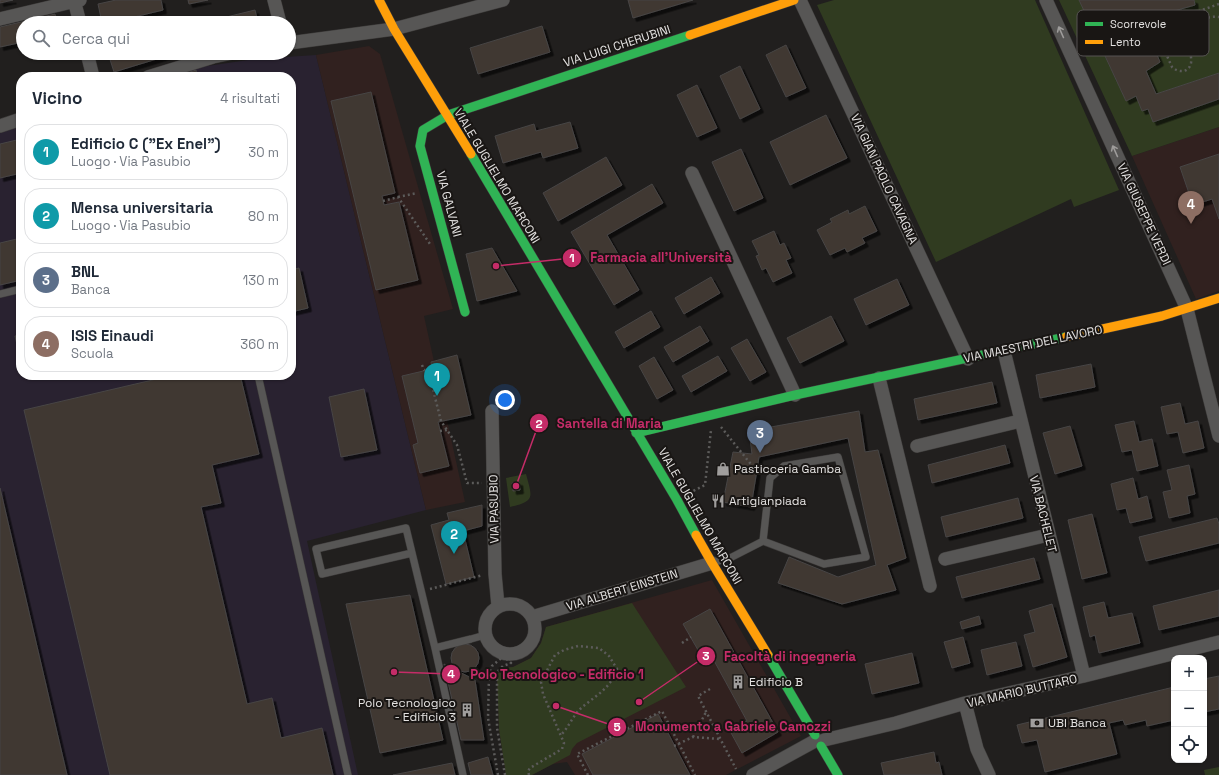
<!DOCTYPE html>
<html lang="it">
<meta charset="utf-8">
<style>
:root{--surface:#fff;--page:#f6f6f7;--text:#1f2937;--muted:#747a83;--line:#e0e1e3;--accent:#d93025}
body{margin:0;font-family:"Space Grotesk",sans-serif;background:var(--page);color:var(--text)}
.controls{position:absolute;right:12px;bottom:12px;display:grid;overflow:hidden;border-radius:8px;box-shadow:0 1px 3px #0004}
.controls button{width:36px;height:36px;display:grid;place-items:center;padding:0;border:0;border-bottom:1px solid var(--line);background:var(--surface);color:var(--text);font:20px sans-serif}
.you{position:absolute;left:505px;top:400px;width:14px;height:14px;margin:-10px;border:3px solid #fff;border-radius:50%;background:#1a73e8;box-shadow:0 0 0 6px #1a73e833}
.badge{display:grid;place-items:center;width:26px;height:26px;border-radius:50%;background:var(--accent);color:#fff;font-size:13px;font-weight:700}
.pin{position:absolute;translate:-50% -33px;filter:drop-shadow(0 1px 2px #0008)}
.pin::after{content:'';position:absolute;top:21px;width:14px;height:12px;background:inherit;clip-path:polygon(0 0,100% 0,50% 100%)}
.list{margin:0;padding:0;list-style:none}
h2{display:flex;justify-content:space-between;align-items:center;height:52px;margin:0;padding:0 16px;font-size:17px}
h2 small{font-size:13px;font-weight:400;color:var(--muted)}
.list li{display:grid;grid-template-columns:26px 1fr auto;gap:12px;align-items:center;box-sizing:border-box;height:56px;margin:0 8px 8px;padding:0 8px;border:1px solid var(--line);border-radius:16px}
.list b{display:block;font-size:15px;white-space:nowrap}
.list p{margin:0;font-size:13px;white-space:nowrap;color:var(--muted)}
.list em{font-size:13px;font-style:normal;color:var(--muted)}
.icon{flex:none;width:22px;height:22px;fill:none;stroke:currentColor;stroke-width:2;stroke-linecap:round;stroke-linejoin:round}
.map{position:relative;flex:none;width:1219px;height:775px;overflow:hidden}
.search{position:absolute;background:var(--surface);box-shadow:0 1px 3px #0004;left:16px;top:16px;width:280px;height:44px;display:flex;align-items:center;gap:10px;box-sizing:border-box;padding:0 14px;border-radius:22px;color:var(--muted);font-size:15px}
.panel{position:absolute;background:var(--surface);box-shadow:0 1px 3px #0004;left:16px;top:72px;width:280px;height:308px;border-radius:16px}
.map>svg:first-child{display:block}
.industrial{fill:#292230}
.education{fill:#31211f}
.green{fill:#303b20}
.building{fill:#403731;stroke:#474545;filter:url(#shadow)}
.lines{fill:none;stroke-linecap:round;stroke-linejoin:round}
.lane-casing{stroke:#3e3c3b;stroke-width:8}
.street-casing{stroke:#3e3c3b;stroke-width:14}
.fast-casing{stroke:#3e3c3b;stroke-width:10}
.slow-casing{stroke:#3e3c3b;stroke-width:10}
.path{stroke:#5c5b5a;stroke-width:2.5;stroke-dasharray:2 3;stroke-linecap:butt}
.lane{stroke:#575655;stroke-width:7}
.street{stroke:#575655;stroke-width:13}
.fast{stroke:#30b455;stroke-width:9}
.slow{stroke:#ff9f0a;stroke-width:9}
.oneway{stroke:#9e9c9b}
.labels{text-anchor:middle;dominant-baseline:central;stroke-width:4;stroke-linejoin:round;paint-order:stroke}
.street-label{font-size:12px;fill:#e4e2e1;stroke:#191614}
.poi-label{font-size:12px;fill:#e4e2e1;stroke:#191614;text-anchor:start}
.key{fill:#191614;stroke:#565352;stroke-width:1}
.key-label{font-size:11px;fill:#e4e2e1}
.leader{fill:none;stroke:#c52c68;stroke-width:1.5}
.callout-dot{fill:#c52c68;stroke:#191614;stroke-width:1.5}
.mark-label{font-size:12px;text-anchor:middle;font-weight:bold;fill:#fff}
.callout-label{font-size:13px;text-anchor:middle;font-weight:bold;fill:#c52c68;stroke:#191614;stroke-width:4;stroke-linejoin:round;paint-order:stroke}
</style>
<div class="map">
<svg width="1219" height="775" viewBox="0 0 1219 775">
<defs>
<filter id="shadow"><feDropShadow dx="3.5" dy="3.5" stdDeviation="0" flood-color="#0009"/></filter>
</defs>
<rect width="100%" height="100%" fill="#211f1e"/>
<path class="industrial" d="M316,55L426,510L307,541L358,775H0V132L21,125V375H291V77H166L187,69L255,59Z"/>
<path class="education" d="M369,46L380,54L453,309L424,316L465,502L426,510L316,55Z
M1219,127V291L1196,299L1132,156Z
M712,580L801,736L726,775H575L567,762L553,764L532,775H506L499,729L497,674L504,668L513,667L531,658L541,643L546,627Z"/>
<path class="green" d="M834,0H1035L1119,190L1074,207L1071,199L936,262L817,5Z
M1059,0H1219V127L1132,156Z
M526,474C532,497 536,501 510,507L506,478Z
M632,603L686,687L577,743L572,749L570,755L532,775H506L499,729L497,674L504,668L513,667L531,658L541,643L546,627Z
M1219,767V775H1205L1204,770Z"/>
<path class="building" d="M0,0H13L0,3Z
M116,0H161L163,10L109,23H102L98,4Z
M188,0H208L189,4Z
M628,0H693L633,18Z
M1079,0H1194L1195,5L1142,20L1160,62L1146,71L1156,94L1219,73V99L1153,122L1148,109L1142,111L1136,96L1126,101Z
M255,10L258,23H202Z
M55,14L57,23H23V42L0,47V27Z
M542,26L550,52L478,74L470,48Z
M786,45L806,88L786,97L766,55Z
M108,53H173V54L114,72Z
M740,66L760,109L740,119L720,76Z
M196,70L197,77H174Z
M697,85L717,128L697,137L677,95Z
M371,92L395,193L382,196L384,205L399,202L418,280L376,290L331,101Z
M826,115L847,158L790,185L770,142Z
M570,122L578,148L543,158L541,152L503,163L495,136L534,124L536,131Z
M21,139V173L0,178V144Z
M741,149L763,198L734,211L712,162Z
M1219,154V219L1212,199L1193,205L1180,167Z
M606,157L622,185L558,221L543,193Z
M652,184L663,203L607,235L639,290L614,305L571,232Z
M865,206L877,231L862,238L865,243L847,252L845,248L830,255L817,230L832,222L830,219L848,210L849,214Z
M774,231L780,245L784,243L791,258L786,260L792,273L773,282L766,268L762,270L756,256L759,255L752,241Z
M21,238V280L0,285V243Z
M492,248L517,291L477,301L466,254Z
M299,268L308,308L291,312V270Z
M711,277L720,293L684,314L675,298Z
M897,279L909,305L866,325L854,299Z
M651,311L660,327L624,348L615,332Z
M831,316L844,341L800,363L787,338Z
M700,326L709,341L673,362L664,347Z
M21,335V362L15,336Z
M747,339L766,372L750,381L731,348Z
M457,355L471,415L438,422L449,466L420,473L413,445L418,443L402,376L432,369L431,362Z
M718,356L727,371L691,392L682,376Z
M654,357L673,390L657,399L639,366Z
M1091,364L1095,387L1040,398L1036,375Z
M174,375H240L259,454L212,465L221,503L201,507L247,704L272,698L281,738L322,728L333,775H110L24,410Z
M992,382L997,403L918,420L914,399Z
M364,389L377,450L341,457L329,397Z
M1180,403L1185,424L1198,421L1204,448L1183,453L1178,432L1167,434L1161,407Z
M859,411L865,452L878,450L906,558L887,565L896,590L842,604L778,583L789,557L838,577L876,565L848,438L759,457L751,507L723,502L733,452L752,454L749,431Z
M1134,421L1139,442L1152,439L1158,466L1137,471L1132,450L1122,452L1115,425Z
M1070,426L1082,466L1055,474L1043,433Z
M1005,445L1010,463L932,483L928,465Z
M1189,465L1195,494L1187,496L1190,513L1169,518L1163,492L1172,490L1167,470Z
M1133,478L1138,499L1147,496L1152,518L1130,523L1126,508L1117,510L1111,484Z
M519,482L520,490L513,491L512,483Z
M0,488L67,775H0Z
M1018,498L1023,518L946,537L941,517Z
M482,505V526L463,531L474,577L446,584L431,525L449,520L447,513Z
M1092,514L1107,573L1082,579L1068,520Z
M1217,518L1219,524V543L1146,561L1139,537Z
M1034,558L1040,579L962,598L956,577Z
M1219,590V616L1159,630L1153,606Z
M410,595L443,740L380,753L346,604Z
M1104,602L1108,618L1132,613L1140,643L1099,653L1095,635L1090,637L1083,607Z
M1052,604L1067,657L1033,667L1024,635L1035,632L1029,611Z
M710,609L778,732L742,753L730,731L747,721L706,646L698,650L683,624Z
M979,616L981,624L962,629L960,622Z
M963,637L970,663L952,668L944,642Z
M1016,642L1022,666L987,675L981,650Z
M451 658a14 14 0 1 1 28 0a14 14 0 1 1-28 0Z
M912,653L919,683L872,694L865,664Z
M444,664L475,680L484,740H461Z
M1219,676V709L1204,712V679Z
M1174,687V720L1147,726L1146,720L1125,725L1123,720L1109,723L1117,754L1045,772L1037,740L1022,743L1017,725Z
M658,714L690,775H593L582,754Z
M934,752L936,763L939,762L942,775H884L881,763Z
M488,757L493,775H471L468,763Z
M452,763L455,775H393Z"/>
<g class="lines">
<g class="lane-casing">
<path id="lane" d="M0,294L21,289
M258,375L348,775
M412,553L406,528L316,549L322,574L412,553L435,648L471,639L485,635
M712,563L732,557L763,541L824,564L866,557L838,457L784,466L770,478L763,541
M435,648L463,775"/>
</g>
<g class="street-casing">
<path id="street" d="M74,0L80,23
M274,0L280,23
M800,0L968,359
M1046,0L1187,309L1219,436
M0,19L80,0
M289,43L394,29L503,0
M87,53L93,77
M148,77L213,57L232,53
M0,126L21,119
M692,173L795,395
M1004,351L1084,676
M879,378L930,586
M492,411L495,574L498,606
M917,446L1020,421
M945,559L1048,535
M485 629a25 25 0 1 1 50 0a25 25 0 1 1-50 0Z
M532,617L712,563
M965,703L977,749L989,775
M824,740L896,723L965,703L1084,676L1219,642
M753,775L813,742"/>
</g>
<g class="fast-casing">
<path id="fast" d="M471,154L677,500L696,535
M465,312L420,146L423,130L448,115L690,35
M636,433L795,395L1066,337
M768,655L815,735
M821,746L838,775"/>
</g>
<g class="slow-casing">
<path id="slow" d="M379,0L394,29L471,154
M690,35L794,0
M1066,337L1162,316L1219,298
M696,535L712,563L768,655"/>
</g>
<path class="path" d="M1219,4L1171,21C1155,35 1165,51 1172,67C1178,73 1189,73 1191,63C1192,57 1189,50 1189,44C1188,26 1202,15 1219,17
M398,197L417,193
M383,201L398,197L430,244
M422,365L424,370H428L441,421L457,445L467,483H482
M721,427L758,473L762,474
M440,431L447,430
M689,493L705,485L711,430
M430,589L483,575
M682,643L691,637
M499,652L511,663L503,666L497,672V728L505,775
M710,689L698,696L736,769
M693,737L706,712
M674,746L693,737L720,739
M498,775L488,718L489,674L492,666L506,654
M529,775L528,771L530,768L562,749L564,743L543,694L541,682L555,655L564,650L578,646L599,648L609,656L617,669C611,689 593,697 579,710C572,718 568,728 561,735
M588,775L577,754L662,711L695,775"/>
<use href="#lane" class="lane"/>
<use href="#street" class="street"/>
<use href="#fast" class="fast"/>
<use href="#slow" class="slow"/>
</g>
<defs><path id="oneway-shaft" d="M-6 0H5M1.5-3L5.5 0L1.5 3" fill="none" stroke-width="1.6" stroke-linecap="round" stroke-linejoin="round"/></defs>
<g class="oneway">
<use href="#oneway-shaft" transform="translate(1061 32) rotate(-114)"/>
<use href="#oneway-shaft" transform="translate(1115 151) rotate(-114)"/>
</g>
<defs>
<g id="shop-bare" transform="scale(1.08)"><path d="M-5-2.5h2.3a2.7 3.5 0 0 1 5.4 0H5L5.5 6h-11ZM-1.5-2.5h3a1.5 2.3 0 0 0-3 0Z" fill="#a09e9d" stroke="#191614" stroke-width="2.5" paint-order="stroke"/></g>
<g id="restaurant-bare" transform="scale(1.08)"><path d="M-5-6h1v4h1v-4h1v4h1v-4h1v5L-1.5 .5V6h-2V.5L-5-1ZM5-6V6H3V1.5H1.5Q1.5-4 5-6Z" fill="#a09e9d" stroke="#191614" stroke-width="2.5" paint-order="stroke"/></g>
<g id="building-bare" transform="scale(1.08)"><path d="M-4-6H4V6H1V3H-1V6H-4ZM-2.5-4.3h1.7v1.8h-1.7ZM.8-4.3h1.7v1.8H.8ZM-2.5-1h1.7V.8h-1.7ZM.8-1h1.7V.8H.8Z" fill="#a09e9d" stroke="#191614" stroke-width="2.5" paint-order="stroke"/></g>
<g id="bank-bare" transform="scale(1.08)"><path d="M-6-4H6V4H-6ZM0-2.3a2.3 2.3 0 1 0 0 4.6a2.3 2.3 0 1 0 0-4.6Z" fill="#a09e9d" stroke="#191614" stroke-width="2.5" paint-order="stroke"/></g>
</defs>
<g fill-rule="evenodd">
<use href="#shop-bare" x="723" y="469"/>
<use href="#restaurant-bare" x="718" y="501"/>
<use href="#building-bare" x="738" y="682"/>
<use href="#building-bare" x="467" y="710"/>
<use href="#bank-bare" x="1037" y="723"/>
</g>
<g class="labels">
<g class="street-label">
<text transform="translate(617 46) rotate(-18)">VIA LUIGI CHERUBINI</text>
<text transform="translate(497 176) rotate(59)">VIALE GUGLIELMO MARCONI</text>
<text transform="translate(884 179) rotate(65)">VIA GIAN PAOLO CAVAGNA</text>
<text transform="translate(449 204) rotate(75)">VIA GALVANI</text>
<text transform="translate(1144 214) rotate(65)">VIA GIUSEPPE VERDI</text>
<text transform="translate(1033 344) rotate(-12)">VIA MAESTRI DEL LAVORO</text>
<text transform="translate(494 509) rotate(-91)">VIA PASUBIO</text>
<text transform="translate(1043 514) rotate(76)">VIA BACHELET</text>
<text transform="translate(700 516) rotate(60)">VIALE GUGLIELMO MARCONI</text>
<text transform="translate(622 590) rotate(-17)">VIA ALBERT EINSTEIN</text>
<text transform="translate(1022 691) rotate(-13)">VIA MARIO BUTTARO</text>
</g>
<g class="poi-label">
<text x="734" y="469">Pasticceria Gamba</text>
<text x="729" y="501">Artigianpiada</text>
<text x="749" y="682">Edificio B</text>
<text x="456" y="703" text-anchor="end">Polo Tecnologico<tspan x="456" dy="14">- Edificio 3</tspan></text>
<text x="1048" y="723">UBI Banca</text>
</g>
</g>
<rect x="1077" y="10" width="132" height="46" rx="6" class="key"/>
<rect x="1085" y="22" width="18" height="4" fill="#30b455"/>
<rect x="1085" y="40" width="18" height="4" fill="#ff9f0a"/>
<g class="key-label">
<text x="1110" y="28">Scorrevole</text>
<text x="1110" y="46">Lento</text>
</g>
<path class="leader" d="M496 266L572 258M516 486L539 423M639 702L706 656M394 672L451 674M556 706L617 727"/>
<g class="callout-dot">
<circle cx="496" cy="266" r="4"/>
<circle cx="516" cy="486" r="4"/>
<circle cx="639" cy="702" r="4"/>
<circle cx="394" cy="672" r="4"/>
<circle cx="556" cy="706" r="4"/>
<circle cx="572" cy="258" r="10"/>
<circle cx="539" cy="423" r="10"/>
<circle cx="706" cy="656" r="10"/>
<circle cx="451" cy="674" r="10"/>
<circle cx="617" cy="727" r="10"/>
</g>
<g class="mark-label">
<text x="572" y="262">1</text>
<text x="539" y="428">2</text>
<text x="706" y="660">3</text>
<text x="451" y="678">4</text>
<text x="617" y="731">5</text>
</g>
<g class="callout-label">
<text x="661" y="262">Farmacia all'Università</text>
<text x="609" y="428">Santella di Maria</text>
<text x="790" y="661">Facoltà di ingegneria</text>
<text x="557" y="679">Polo Tecnologico - Edificio 1</text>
<text x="733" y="731">Monumento a Gabriele Camozzi</text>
</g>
</svg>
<div class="controls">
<button>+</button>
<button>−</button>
<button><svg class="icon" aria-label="locate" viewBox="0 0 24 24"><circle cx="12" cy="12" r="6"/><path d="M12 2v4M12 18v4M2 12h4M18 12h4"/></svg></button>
</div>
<div class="you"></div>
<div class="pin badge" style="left:437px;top:396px;background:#0f9aa8">1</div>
<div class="pin badge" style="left:454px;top:554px;background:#0f9aa8">2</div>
<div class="pin badge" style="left:760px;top:453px;background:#5c6f8a">3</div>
<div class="pin badge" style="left:1191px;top:224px;background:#8d6e63">4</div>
<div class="search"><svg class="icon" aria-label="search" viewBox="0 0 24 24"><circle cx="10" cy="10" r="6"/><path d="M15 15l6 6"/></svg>Cerca qui</div>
<section class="panel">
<h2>Vicino<small>4 risultati</small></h2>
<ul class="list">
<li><span class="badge" style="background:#0f9aa8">1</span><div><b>Edificio C (&quot;Ex Enel&quot;)</b><p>Luogo · Via Pasubio</p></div><em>30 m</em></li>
<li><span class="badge" style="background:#0f9aa8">2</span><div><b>Mensa universitaria</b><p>Luogo · Via Pasubio</p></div><em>80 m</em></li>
<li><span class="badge" style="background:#5c6f8a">3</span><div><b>BNL</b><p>Banca</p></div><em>130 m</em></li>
<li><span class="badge" style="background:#8d6e63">4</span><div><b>ISIS Einaudi</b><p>Scuola</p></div><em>360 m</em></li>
</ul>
</section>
</div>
